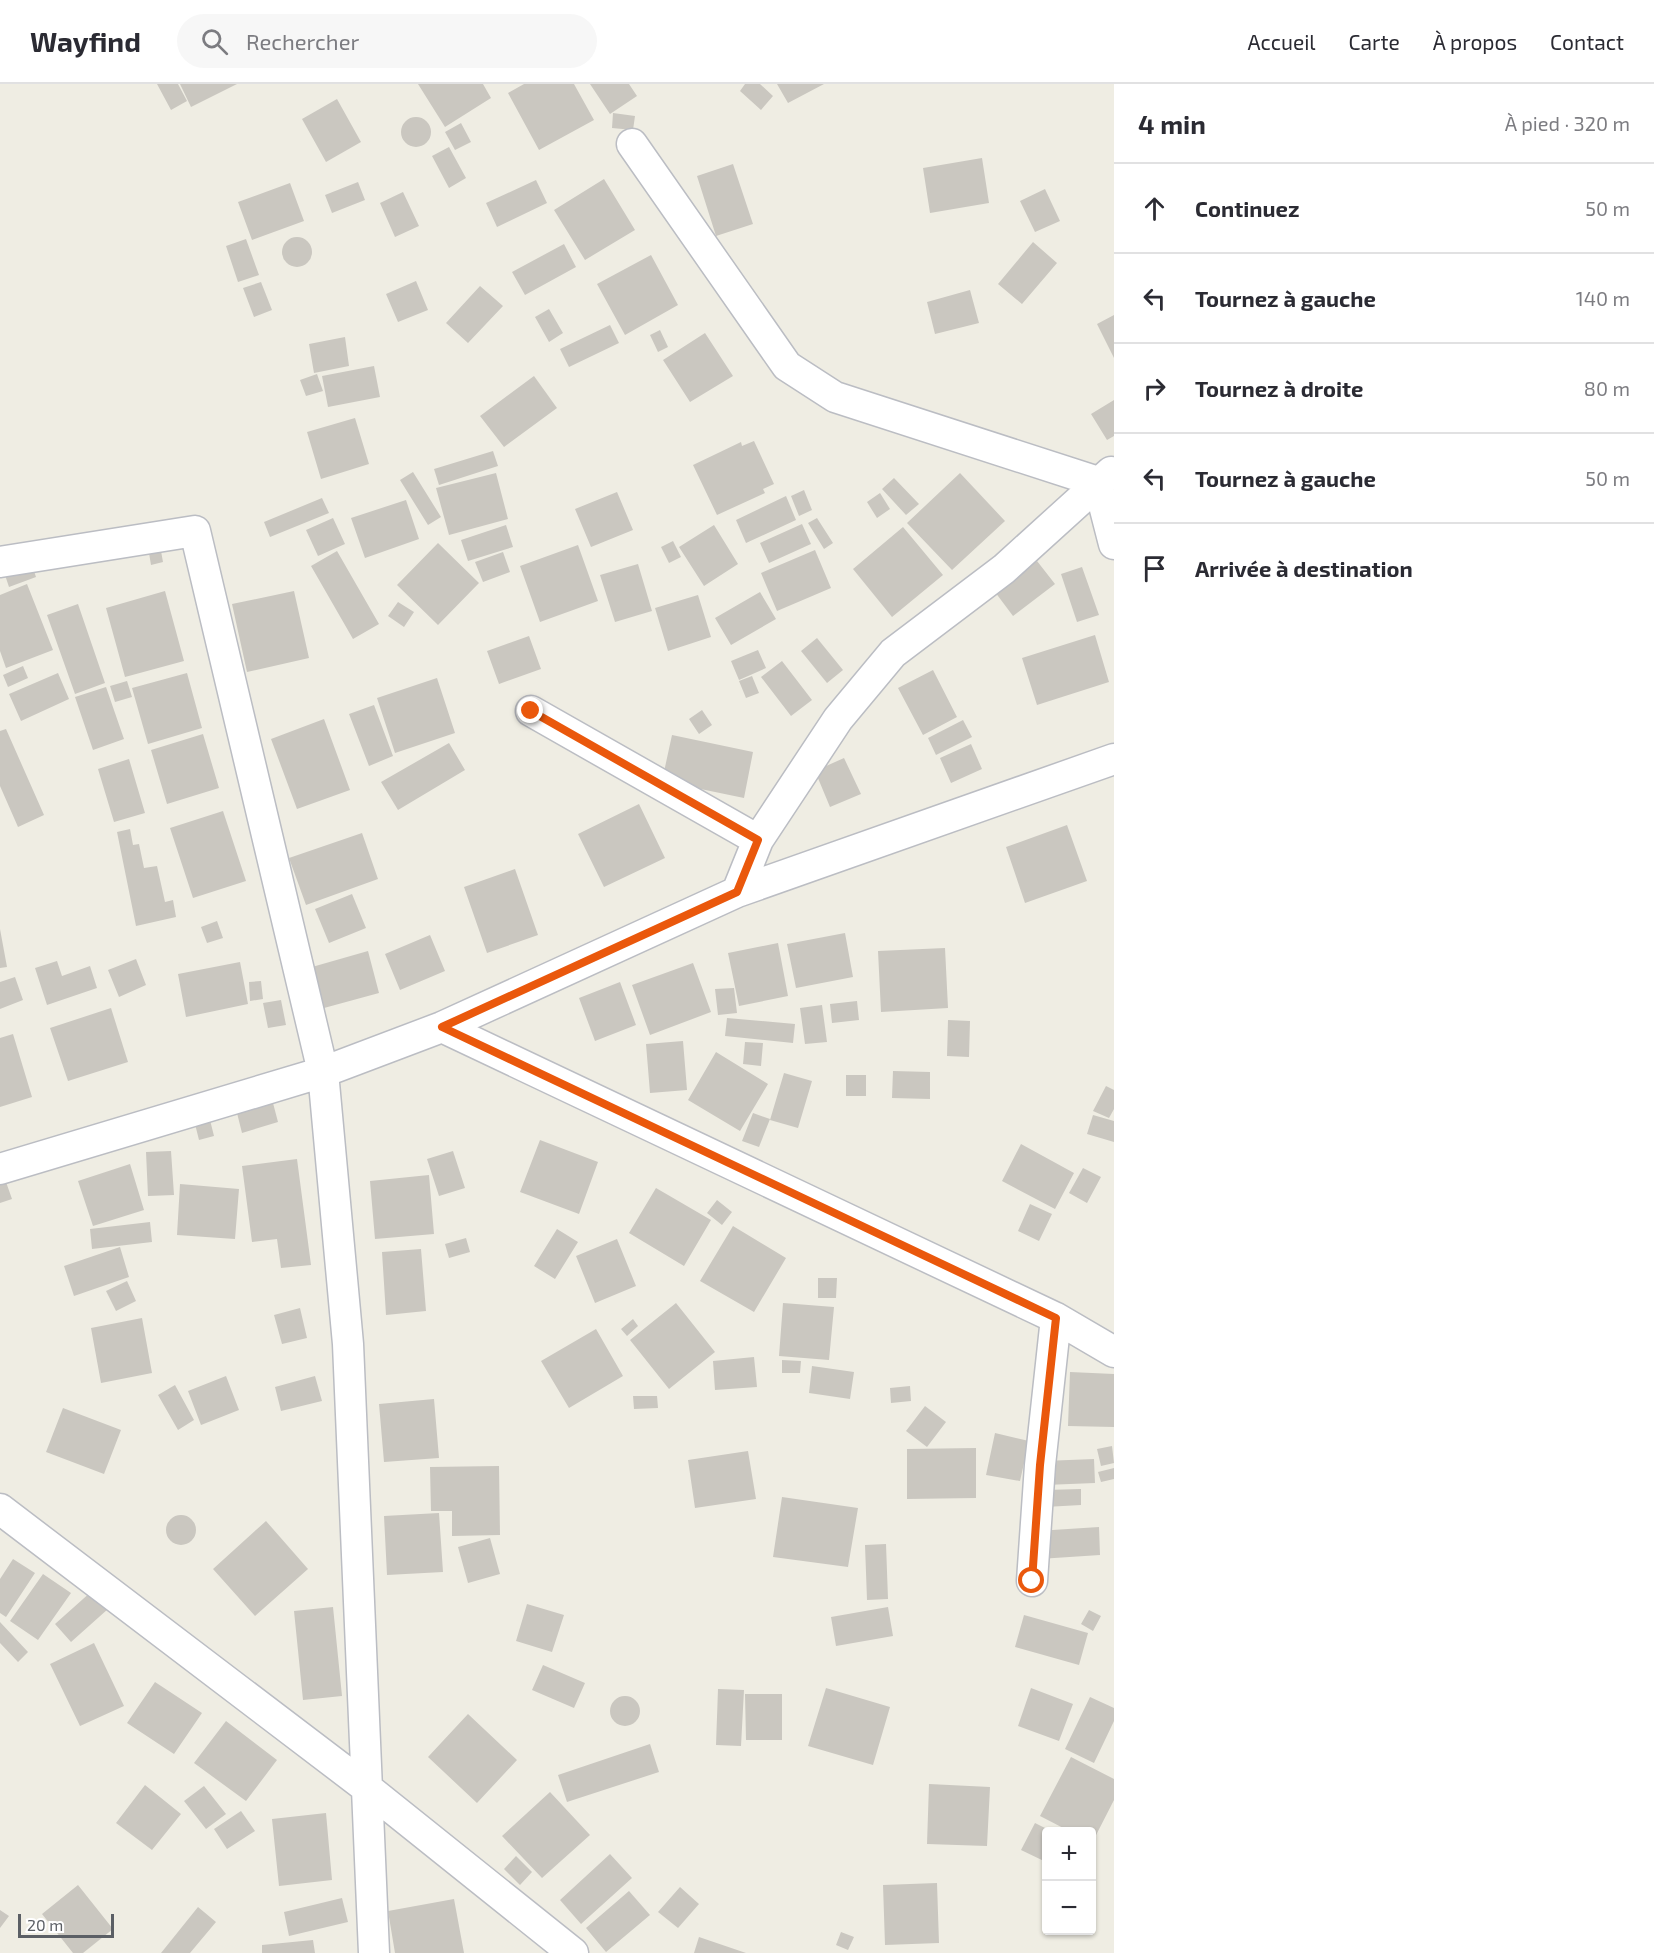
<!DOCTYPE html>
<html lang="fr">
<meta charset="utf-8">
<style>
:root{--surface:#fff;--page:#f7f7f7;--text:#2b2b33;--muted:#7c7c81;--line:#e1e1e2}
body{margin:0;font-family:"Exo 2",sans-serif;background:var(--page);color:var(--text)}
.controls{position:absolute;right:18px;bottom:18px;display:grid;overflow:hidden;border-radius:6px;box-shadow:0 2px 4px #0004}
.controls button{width:54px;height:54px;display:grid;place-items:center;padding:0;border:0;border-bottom:2px solid var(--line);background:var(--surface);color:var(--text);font:30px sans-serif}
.scale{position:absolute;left:18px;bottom:15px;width:96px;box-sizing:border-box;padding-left:6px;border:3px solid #5b5f65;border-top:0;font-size:16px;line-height:21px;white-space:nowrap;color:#5b5f65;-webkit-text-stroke:4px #fff;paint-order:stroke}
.stop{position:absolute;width:18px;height:18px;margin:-14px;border:4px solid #ea580c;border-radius:50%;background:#fff}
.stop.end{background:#ea580c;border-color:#fff;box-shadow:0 2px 6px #0008}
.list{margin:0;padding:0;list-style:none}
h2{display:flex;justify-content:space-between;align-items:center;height:78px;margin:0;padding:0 24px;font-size:26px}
h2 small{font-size:20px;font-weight:400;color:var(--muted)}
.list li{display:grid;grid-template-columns:39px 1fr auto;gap:18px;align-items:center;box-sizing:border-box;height:90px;padding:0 24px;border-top:2px solid var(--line)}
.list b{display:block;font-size:22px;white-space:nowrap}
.list em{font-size:20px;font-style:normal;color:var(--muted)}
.icon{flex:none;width:33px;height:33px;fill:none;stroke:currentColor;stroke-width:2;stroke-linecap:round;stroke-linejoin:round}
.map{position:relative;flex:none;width:1114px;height:1869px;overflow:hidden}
header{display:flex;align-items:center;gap:36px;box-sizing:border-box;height:84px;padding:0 30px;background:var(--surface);border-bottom:2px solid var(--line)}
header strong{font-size:28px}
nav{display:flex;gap:33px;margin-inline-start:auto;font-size:21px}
.search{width:420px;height:54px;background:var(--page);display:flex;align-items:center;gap:15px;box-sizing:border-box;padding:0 21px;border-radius:33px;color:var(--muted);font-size:22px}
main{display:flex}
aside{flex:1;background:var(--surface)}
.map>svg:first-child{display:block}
.building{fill:#cac7c0}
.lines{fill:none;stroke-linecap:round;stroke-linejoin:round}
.street-casing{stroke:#bbbdc3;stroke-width:33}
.street{stroke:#fff;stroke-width:30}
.route{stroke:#ea580c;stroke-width:8}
</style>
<header>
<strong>Wayfind</strong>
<div class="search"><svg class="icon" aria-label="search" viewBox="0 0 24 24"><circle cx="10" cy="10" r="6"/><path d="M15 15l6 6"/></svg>Rechercher</div>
<nav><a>Accueil</a><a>Carte</a><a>À propos</a><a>Contact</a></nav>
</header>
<main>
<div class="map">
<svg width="1114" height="1869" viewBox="0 0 1114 1869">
<rect width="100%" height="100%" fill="#efede3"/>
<path class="building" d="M157,0H178L187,17L171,26Z
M180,0H237L191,23Z
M418,0H483L491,14L445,43Z
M524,0H574L594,36L539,66L508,9Z
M590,0H629L637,12L610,30Z
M745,0H760L773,12L761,26L740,7Z
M777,0H824L788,19Z
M337,15L361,58L326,78L302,35Z
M613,29L635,32L633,46L612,44Z
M401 48a15 15 0 1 1 30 0a15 15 0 1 1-30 0Z
M461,39L471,58L455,66L445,48Z
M449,63L466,94L449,104L432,72Z
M982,74L989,119L930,129L923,84Z
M733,80L753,140L716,152L697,92Z
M604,95L635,146L585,176L554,126Z
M536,96L547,119L497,143L486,119Z
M358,98L365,116L332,129L325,111Z
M290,99L304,137L252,156L238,118Z
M1045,105L1060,137L1035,148L1020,117Z
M403,108L419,142L395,153L380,119Z
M282 168a15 15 0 1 1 30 0a15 15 0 1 1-30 0Z
M246,155L259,191L238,198L226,162Z
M1033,158L1057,179L1022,220L998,200Z
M564,160L576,183L525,211L512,188Z
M651,171L678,221L625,251L597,200Z
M416,197L428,226L398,238L386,210Z
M261,198L272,226L254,233L243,204Z
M480,202L503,222L468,259L446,239Z
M970,206L979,239L935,250L927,218Z
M549,225L563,249L549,258L535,233Z
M1114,231V274L1097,240Z
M610,241L619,259L569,283L560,265Z
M660,246L668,263L658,268L650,251Z
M705,249L733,292L690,318L663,276Z
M345,253L349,282L314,289L309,260Z
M374,282L380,313L328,323L322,292Z
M317,290L323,307L306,312L300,296Z
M534,292L557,324L504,363L480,332Z
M1114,316V352L1107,356L1091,330Z
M355,334L369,380L321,395L307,348Z
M754,357L774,400L763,405L765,409L717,431L693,381L741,358L742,362Z
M493,367L498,382L439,401L434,385Z
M413,388L441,433L428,441L400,396Z
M496,389L508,435L449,451L436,404Z
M960,389L1005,437L952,486L907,439Z
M894,394L919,420L906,431L882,405Z
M804,406L812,426L799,432L791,412Z
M617,408L633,446L591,463L575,425Z
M880,409L890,425L877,434L867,418Z
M786,412L796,436L746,459L736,436Z
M322,414L329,429L270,453L264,438Z
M406,416L419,455L365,474L351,434Z
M333,434L345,460L318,472L306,446Z
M817,434L833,459L824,465L808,439Z
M802,440L811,460L769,479L760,459Z
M506,441L513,463L468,477L461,456Z
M714,441L738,480L704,502L679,463Z
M903,443L943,491L892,533L853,485Z
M673,457L681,473L669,479L661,463Z
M438,459L479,499L438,541L397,501Z
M578,461L598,517L540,538L520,482Z
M815,466L831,504L777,527L761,489Z
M161,467L163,478L151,481L149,469Z
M337,467L379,540L353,555L311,482Z
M503,468L510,488L483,498L475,478Z
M1037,477L1055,500L1013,532L995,508Z
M31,478L36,493L9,503L4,488Z
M638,480L652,527L615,538L600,491Z
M1082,483L1099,531L1077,538L1061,490Z
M27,500L53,566L6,584L0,567V511Z
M165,507L184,577L125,593L106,524Z
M294,507L309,574L247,588L232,520Z
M760,508L776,535L731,561L715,534Z
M698,511L711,553L668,567L655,524Z
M398,518L414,528L404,543L388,532Z
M78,520L105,599L75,610L47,531Z
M1095,551L1109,598L1037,621L1022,574Z
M529,552L541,585L499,600L487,567Z
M817,554L843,586L827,599L801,567Z
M758,566L766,584L739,596L731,577Z
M782,577L812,616L791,632L761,593Z
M23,582L28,594L8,603L3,591Z
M933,586L957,633L923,651L898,604Z
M58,589L69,615L21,637L9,610Z
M187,589L202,644L148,660L132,604Z
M752,592L759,609L746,614L739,597Z
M437,594L455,649L395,669L377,614Z
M127,597L132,613L115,618L110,602Z
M106,603L124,655L93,666L75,613Z
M374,621L393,672L369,682L349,630Z
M702,626L712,641L699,650L689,635Z
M324,635L350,706L297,725L271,655Z
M963,636L972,653L936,671L928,654Z
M6,645L44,731L18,743L0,702V647Z
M203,650L219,704L167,720L151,666Z
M672,651L753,668L744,714L662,697Z
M449,659L465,686L398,726L381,698Z
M971,660L982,685L951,699L940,674Z
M844,674L861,710L830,723L815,687Z
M129,675L145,729L114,738L98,685Z
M639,720L665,774L604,803L578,750Z
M223,727L246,797L193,814L170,744Z
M1067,741L1087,797L1025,819L1006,763Z
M130,745L133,761L139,760L144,784L157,782L165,818L173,816L176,833L136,842L117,748Z
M362,749L378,795L306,821L289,774Z
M515,785L538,851L487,869L464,803Z
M352,810L366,844L329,859L315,825Z
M217,837L223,854L207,859L201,843Z
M0,845L7,883L0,884Z
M845,849L853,893L796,904L787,860Z
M430,851L445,887L400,906L385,870Z
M778,859L788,912L739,922L728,869Z
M945,864L948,924L881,928L878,867Z
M368,867L379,909L324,924L312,883Z
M136,875L146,901L119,913L108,886Z
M57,877L62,892L90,882L97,904L47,921L35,884Z
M240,878L248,920L186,933L178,890Z
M693,879L711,928L650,951L632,901Z
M15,893L23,916L0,925V898Z
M261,897L263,915L250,917L249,898Z
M620,898L636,941L595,957L579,914Z
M734,904L737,929L718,931L715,905Z
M281,916L286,941L268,944L263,919Z
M857,917L859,936L832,939L830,920Z
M822,921L827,958L805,960L800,924Z
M111,924L128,978L68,997L50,944Z
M727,934L795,940L793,959L725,952Z
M948,936L970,937L969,973L947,972Z
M13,950L32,1013L0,1023V954Z
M683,957L687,1006L650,1009L646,960Z
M745,958L763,959L761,982L743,980Z
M716,968L768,1000L740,1047L688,1016Z
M893,987L930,988V1015L892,1014Z
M784,989L812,997L798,1044L770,1036Z
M846,991H866V1012H846Z
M1106,1002L1114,1006V1025L1109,1034L1093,1027Z
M273,1019L278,1038L242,1049L237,1029Z
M753,1029L770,1035L759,1063L742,1057Z
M1093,1031L1114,1037V1058L1087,1050Z
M210,1036L214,1052L199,1056L195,1040Z
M540,1056L598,1078L579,1130L520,1108Z
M1021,1060L1074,1089L1055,1125L1002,1097Z
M171,1067L174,1111L148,1112L146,1068Z
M453,1067L465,1104L439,1112L427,1075Z
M297,1075L311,1181L281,1184L277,1155L252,1158L242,1082Z
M130,1080L144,1126L93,1142L78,1097Z
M1083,1084L1101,1093L1087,1119L1069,1109Z
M429,1091L434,1150L375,1155L370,1097Z
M6,1098L12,1115L0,1119V1100Z
M180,1100L239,1105L235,1155L177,1151Z
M656,1104L711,1136L684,1182L629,1149Z
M717,1116L732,1128L722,1141L707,1129Z
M1030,1120L1052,1130L1039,1157L1018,1147Z
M150,1138L152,1158L92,1165L90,1145Z
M733,1142L786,1174L754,1228L700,1197Z
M557,1145L578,1158L555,1195L534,1182Z
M466,1154L470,1168L449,1174L445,1160Z
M617,1155L636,1202L595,1219L576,1172Z
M120,1163L129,1193L74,1212L64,1182Z
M421,1165L426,1227L386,1231L382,1168Z
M818,1194H837L836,1214H818Z
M127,1197L136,1217L116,1227L106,1207Z
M676,1219L715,1268L669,1305L630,1256Z
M783,1219L834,1223L829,1276L779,1272Z
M300,1224L307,1254L282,1260L274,1231Z
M142,1234L152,1289L101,1299L91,1244Z
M633,1235L638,1242L627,1252L621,1245Z
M596,1245L623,1292L569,1324L541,1277Z
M754,1273L757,1303L715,1306L713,1277Z
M782,1276L801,1277L800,1289H782Z
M812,1282L854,1288L850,1315L809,1309Z
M1070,1288L1114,1290V1343L1068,1342Z
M226,1292L239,1326L201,1341L188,1307Z
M315,1292L322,1317L281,1327L275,1303Z
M175,1301L194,1336L178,1346L158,1311Z
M910,1302L911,1317L891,1319L890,1304Z
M633,1312H657L658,1324L634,1325Z
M434,1315L439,1374L384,1378L379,1320Z
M925,1322L946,1338L927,1363L906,1347Z
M63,1324L121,1346L104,1390L46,1368Z
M995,1349L1029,1357L1020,1397L986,1391Z
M1112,1362L1114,1379L1101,1382L1097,1365Z
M976,1364V1414L907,1415V1365Z
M748,1367L756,1415L695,1424L688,1376Z
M1094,1375L1095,1399L1045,1401L1044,1377Z
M499,1382L500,1451L452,1452V1427H431L430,1383Z
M1114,1384V1395L1101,1398L1098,1388Z
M1081,1405V1421L1045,1423V1406Z
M782,1413L858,1424L848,1483L773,1473Z
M439,1429L443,1488L387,1491L384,1432Z
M166 1446a15 15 0 1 1 30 0a15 15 0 1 1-30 0Z
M266,1437L308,1485L255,1532L213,1485Z
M1099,1443L1100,1471L1039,1475L1037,1447Z
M490,1454L500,1490L468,1499L458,1463Z
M886,1460L888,1515L867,1516L865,1461Z
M13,1475L35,1489L6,1533L0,1529V1495Z
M43,1490L71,1509L38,1556L10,1537Z
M92,1507L108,1525L71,1558L55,1540Z
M527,1520L564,1531L552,1568L516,1557Z
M333,1523L342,1612L303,1616L294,1527Z
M888,1523L893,1552L836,1562L831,1533Z
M1089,1526L1101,1532L1093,1547L1081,1540Z
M1024,1531L1088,1549L1079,1581L1015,1563Z
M0,1538L28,1568L18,1578L0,1559Z
M94,1559L124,1622L80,1642L50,1580Z
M543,1581L585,1599L574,1624L532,1606Z
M155,1598L202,1629L174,1670L127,1639Z
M826,1604L890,1623L873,1681L808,1662Z
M1031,1604L1073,1620L1059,1657L1018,1642Z
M718,1605L744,1606L741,1662L716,1661Z
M745,1610H782V1656H746Z
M610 1627a15 15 0 1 1 30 0a15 15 0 1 1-30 0Z
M1090,1613L1114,1624V1637L1094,1679L1065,1665Z
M468,1630L517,1676L477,1719L428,1673Z
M226,1637L277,1676L246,1717L194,1679Z
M650,1660L659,1688L567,1718L558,1691Z
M1071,1673L1114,1695V1716L1092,1759V1748H1071L1040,1732Z
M929,1700L990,1703L987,1762L927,1760Z
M145,1701L181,1730L152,1766L116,1739Z
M204,1702L226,1730L206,1745L184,1717Z
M550,1708L590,1751L542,1794L502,1752Z
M241,1727L255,1747L227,1765L214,1745Z
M326,1729L332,1796L279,1802L272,1735Z
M1035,1739L1053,1748H1046V1778L1021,1766Z
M610,1770L632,1794L581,1840L560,1816Z
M516,1772L532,1788L520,1801L504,1785Z
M937,1799L939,1859L885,1861L883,1801Z
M78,1801L113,1845L83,1869H73L42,1830Z
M680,1803L699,1820L678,1844L658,1828Z
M629,1807L650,1831L606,1868L586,1844Z
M342,1814L348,1838L289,1852L284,1828Z
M454,1815L464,1869H395L388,1827Z
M198,1823L216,1838L190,1869H161Z
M0,1826L9,1832L0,1844Z
M841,1848L854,1853L848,1866L836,1861Z
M699,1853L746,1869H694Z
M313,1856L315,1869H262V1861Z"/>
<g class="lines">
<g class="street-casing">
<path id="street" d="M632,60L787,282L835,313L1098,398L1114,460
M0,478L195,447L323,988L348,1260L374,1869
M531,627L758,756
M737,808L758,756L838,635L893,569L1004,485L1111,388
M442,943L1056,1234L1114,1268
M0,1085L323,988L442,943L737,808L1114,675
M0,1425L367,1704L573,1869
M1032,1497L1040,1381L1056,1234"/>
</g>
<use href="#street" class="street"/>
</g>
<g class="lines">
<path class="route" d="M531,627L758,756L737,808L442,943L1056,1234L1040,1381L1032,1497"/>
</g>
</svg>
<div class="controls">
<button>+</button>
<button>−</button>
</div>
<div class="scale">20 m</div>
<div class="stop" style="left:1032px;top:1497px"></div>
<div class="stop end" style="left:531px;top:627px"></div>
</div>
<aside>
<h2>4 min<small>À pied · 320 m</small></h2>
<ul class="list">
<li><svg class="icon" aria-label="ahead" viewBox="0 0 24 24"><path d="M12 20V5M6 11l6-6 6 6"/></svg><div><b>Continuez</b></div><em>50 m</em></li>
<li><svg class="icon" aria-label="left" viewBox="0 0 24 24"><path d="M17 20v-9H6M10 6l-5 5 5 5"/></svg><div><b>Tournez à gauche</b></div><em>140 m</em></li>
<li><svg class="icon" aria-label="right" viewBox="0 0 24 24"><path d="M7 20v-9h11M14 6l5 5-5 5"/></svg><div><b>Tournez à droite</b></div><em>80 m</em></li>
<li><svg class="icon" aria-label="left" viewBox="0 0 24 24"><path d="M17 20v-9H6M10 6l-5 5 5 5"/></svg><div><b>Tournez à gauche</b></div><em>50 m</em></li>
<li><svg class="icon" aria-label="arrive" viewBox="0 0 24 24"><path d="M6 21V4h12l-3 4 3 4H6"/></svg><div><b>Arrivée à destination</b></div></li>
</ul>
</aside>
</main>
